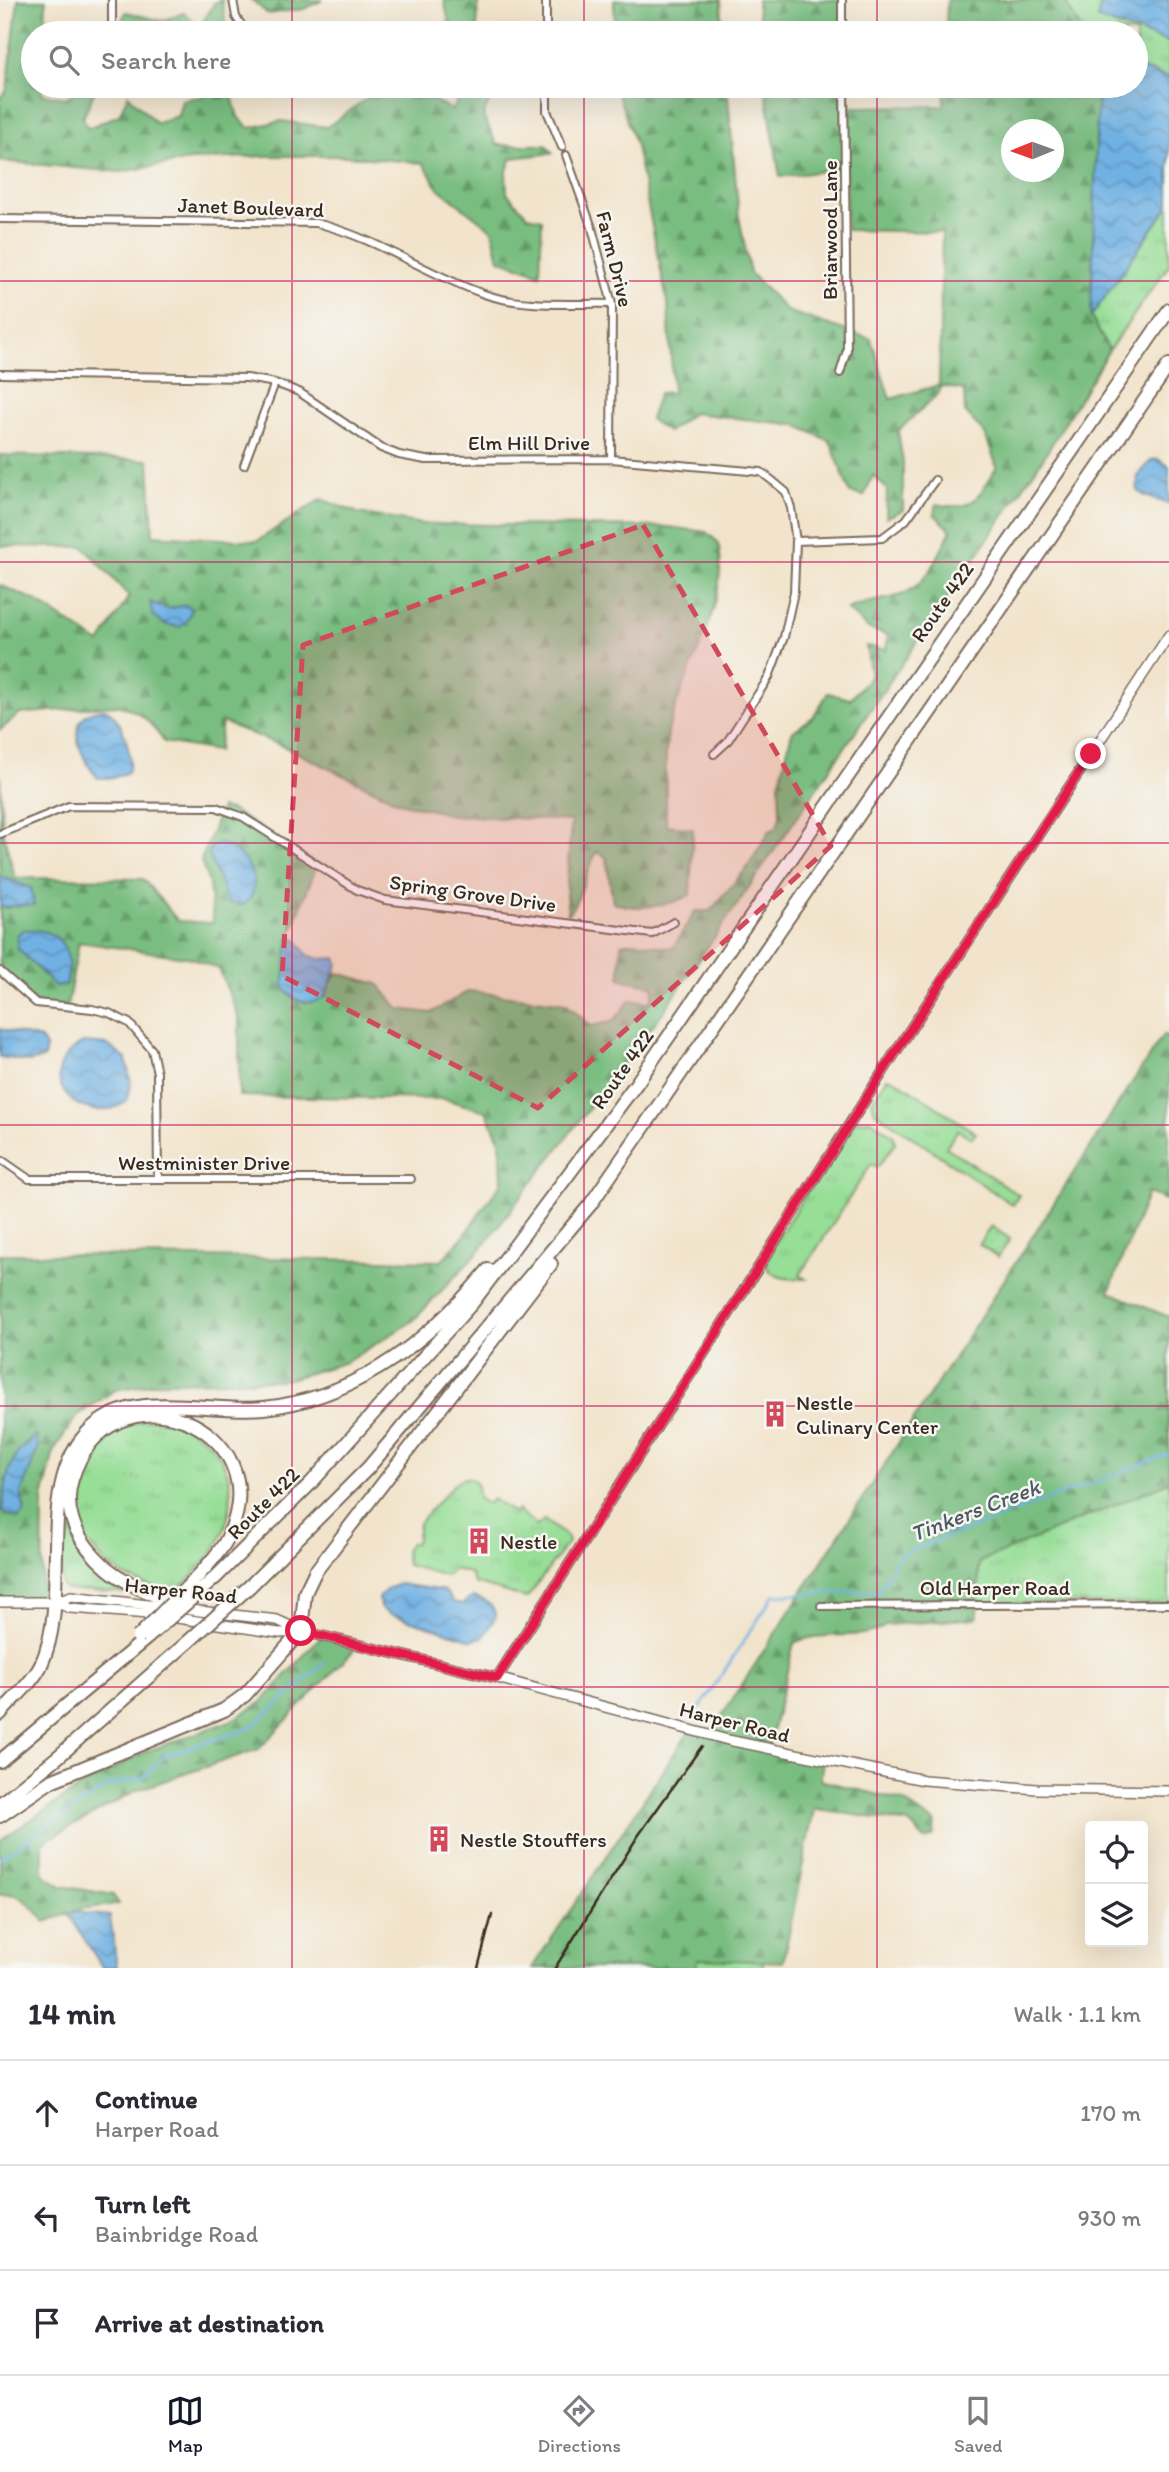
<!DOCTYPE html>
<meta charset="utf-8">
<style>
:root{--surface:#fff;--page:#f2f2f3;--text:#2b2b33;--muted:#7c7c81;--line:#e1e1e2;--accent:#111827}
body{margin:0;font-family:Itim,sans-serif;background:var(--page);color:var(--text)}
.controls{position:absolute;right:21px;bottom:21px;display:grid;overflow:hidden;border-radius:7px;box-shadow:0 7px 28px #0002}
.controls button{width:63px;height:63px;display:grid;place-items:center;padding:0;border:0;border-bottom:2px solid var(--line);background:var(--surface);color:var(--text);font:35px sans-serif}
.compass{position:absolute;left:1001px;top:119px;width:63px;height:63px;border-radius:50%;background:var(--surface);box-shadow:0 7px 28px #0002;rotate:269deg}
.stop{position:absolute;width:21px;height:21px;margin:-16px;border:5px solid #e11d48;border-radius:50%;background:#fff}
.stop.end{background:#e11d48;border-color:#fff;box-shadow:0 2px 7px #0008}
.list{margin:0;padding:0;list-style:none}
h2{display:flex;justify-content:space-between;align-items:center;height:91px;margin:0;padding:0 28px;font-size:30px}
h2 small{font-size:23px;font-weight:400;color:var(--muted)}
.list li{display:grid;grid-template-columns:46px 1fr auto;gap:21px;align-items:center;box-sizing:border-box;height:105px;padding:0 28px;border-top:2px solid var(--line)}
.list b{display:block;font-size:26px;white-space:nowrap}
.list p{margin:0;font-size:23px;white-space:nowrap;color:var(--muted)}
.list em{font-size:23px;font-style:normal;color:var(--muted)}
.icon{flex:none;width:38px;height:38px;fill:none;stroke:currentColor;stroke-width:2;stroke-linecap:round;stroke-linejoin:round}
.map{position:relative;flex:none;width:1169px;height:1968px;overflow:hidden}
.search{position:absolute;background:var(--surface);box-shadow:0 7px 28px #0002;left:21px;right:21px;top:21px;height:77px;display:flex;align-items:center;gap:18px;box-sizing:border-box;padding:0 24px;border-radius:38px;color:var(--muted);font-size:26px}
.sheet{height:406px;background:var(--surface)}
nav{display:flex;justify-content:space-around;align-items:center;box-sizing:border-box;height:98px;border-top:2px solid var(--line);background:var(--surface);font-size:19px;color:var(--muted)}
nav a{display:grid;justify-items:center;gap:4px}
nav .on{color:var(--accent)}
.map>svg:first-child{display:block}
.grass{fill:url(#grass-tufts);stroke:#69845a;stroke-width:2}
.forest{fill:url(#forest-firs);stroke:#5a744f;stroke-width:2;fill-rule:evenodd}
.park{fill:url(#park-dots);stroke:#69845a;stroke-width:2}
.water{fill:url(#water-waves);stroke:#556e80;stroke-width:2}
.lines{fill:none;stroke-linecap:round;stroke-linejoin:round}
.stream{stroke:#6fb1e3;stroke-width:2.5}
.street-casing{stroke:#7b6b5b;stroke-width:10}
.secondary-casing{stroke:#7b6b5b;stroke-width:12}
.highway-casing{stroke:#7b6b5b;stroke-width:16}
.street{stroke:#fff;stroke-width:6}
.secondary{stroke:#fff;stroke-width:9}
.highway{stroke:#fff;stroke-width:12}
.rail{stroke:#3b2a1e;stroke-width:2.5}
.highway-bridge-casing{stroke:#7b6b5b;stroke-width:16;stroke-linecap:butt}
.highway-bridge{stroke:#fff;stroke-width:12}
.route{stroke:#e11d48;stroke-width:9}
.marked{fill:#d1495b;fill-opacity:0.2;stroke:#d1495b;stroke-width:5;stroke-dasharray:14 9;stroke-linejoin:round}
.grid{fill:none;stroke:#c2185b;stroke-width:2;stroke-opacity:0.55}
.labels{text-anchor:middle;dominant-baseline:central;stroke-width:5;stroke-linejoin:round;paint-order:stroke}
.street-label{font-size:21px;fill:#3b2a1e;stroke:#f6f6f2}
.poi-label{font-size:21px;fill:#3b2a1e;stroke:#f6f6f2;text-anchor:start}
.water-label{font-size:23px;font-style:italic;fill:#4d5963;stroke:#f6f6f2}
</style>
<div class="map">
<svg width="1169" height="1968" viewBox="0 0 1169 1968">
<defs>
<pattern id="grass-tufts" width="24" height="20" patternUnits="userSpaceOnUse" patternTransform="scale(1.75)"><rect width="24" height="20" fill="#97de97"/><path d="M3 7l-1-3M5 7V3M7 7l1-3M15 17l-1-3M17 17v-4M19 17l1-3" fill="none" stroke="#83bf82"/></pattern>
<pattern id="forest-firs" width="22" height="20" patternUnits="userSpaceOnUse" patternTransform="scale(1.75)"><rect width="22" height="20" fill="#79bd80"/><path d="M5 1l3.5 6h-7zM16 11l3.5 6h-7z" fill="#649a68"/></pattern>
<pattern id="park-dots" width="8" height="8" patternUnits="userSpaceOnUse" patternTransform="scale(1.75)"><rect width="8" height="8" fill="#97de97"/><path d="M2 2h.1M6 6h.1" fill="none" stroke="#83bf82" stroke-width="1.8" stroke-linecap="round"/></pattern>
<pattern id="water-waves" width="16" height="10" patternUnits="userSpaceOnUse" patternTransform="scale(1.75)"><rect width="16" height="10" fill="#6fb1e3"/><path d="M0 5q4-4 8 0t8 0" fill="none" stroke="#5c90b7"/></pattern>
</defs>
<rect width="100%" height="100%" fill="#f6f6f2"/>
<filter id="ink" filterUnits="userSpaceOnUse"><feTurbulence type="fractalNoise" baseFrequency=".0143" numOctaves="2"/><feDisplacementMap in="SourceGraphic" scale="14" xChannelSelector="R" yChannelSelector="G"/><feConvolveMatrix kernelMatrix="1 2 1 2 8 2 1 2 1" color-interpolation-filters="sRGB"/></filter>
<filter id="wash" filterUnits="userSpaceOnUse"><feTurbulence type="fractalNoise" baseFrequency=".00686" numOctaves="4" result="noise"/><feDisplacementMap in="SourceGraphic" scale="28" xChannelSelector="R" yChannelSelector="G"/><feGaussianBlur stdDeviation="1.57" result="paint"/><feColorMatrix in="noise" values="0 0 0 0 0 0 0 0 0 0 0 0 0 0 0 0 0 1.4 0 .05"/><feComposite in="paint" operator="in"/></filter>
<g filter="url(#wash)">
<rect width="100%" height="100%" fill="#f2e4cc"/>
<path class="grass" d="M1064,0H1101L1099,19L1169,42V78L1136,67V33H1083Z
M1169,205V265L1109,350L1091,317Z
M887,1078L894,1079L976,1133L972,1138L958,1130L946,1147L1019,1195L1013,1205L875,1112L872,1101Z
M871,1120L893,1135L895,1143L878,1167L871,1164L800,1275L806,1279C785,1279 773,1280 763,1261L852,1121Z
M155,1419C216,1427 246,1476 223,1533C214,1556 192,1576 175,1593C153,1587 129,1582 111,1567C72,1534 63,1506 86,1460C93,1446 103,1433 119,1427C130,1423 143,1421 155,1419Z
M468,1477L476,1482L479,1499L487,1504L493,1499L514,1513L518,1510L537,1526L544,1520L566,1536L568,1542L527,1598L474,1583L470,1573L454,1569L446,1576L407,1565L405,1550L410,1543H416L419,1523L457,1481Z
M1169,1482V1604L978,1603L979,1562Z
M62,1519H66C78,1554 100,1575 135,1589L134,1593L67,1590L62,1586Z
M697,1959L763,1961V1968H696Z"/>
<path class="forest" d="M18,0H46L45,33H33V86H42V94L66,98L81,86H97L83,118L88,128L119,115L128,95L156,123L178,116L182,100L205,96L206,86H229L238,117L249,128L281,121L327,127L384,86L433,100L452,110L467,86H496L483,116L497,145H546L553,153L512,158L506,173L507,193L528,216L542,219L540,274L499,259L492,230L439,189L423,163L347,156H264L192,160L120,172L0,161V98L7,90Z
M222,0L227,33L140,32L120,24L126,12L162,21L184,13L200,27L215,2Z
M252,0H323L304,9L268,14Z
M444,0H478L477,33H441L449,22Z
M614,0H721L723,33H615Z
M757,0H842V33H760Z
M947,0H1064L1083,33H946Z
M615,86H727L739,217L750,273L787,311L871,339L890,399L939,385L942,232L846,230V168L780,177L765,86H844L846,107L944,106L945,86H1098L1091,317L1109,350L1044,457L664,1011L480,1250L413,1321L346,1362L286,1380L161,1382L115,1390L77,1416L54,1450L43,1499L42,1602H0V1254L441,1261L461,1239L502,1182L500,1141L486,1111L444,1099L239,1096V1018L219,969L192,958L79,942L67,1007L36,1003L0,971V907L9,908L31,888L0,876V775L3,832L15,878L143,879L178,921L213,923L209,883L201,861L221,808L233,811L317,865L289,938L329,985L337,973L378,984L399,1009L431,1013L469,991L566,1003L591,1026L614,1021L630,1000L651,1002L654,988C643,980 632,984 620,978L621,944C637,939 655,947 673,948L695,911H710L748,867L770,830L777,827L780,816L779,784L792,732L813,717L828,693L850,699L871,676L866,646L886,650L888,635L867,628L847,609C866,601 883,601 901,595C928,585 940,553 951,530L934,514L937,504C974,513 979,495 997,467L985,434L965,412L964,390L940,386L939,393L898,431L903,463V510L886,518L887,489L873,475L864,496L850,493L830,441L796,425L693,413L668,432L650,419L659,393L673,392L668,306L636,146ZM1012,130H1054V172H1012Z
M0,455L149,460L153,535L257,541L321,499L358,513L422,524L669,527L706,532L719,543C729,610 684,667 669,728C663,755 667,797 666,825L693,829L690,895C669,907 635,911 613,902L606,857L597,852C584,872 584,895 568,914L566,896L571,821L452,815L399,802L283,746L222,722L218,751L164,742C151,722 139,708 114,705L19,714L0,730V585L34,600L100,643L129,596L84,547L0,546Z
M1163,1035L1169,1038V1201L1148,1193L1109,1292L1169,1317V1482L979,1562L977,1618L886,1625C867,1642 824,1629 794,1643L768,1749L823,1761L820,1780L903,1801L935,1823L934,1836L925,1840L909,1823L814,1809L783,1962L697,1959L696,1968H532L690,1730L710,1734Z
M321,1636L359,1645L259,1749L137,1790L43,1842V1874L61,1886L113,1895L118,1904L81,1909L45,1922C32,1906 22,1891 0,1895V1840L82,1786L145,1752L230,1721L262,1702Z"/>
<path class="park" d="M991,1226L1010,1239L998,1257L979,1244Z"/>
<path class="water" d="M1101,0H1169V42L1098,19Z
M1136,67L1169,78V205L1091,317L1098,86H1136Z
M1158,459L1169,466V505C1159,499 1144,498 1137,490L1138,476L1151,460Z
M150,602L167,609L186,605L192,609L186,623L179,627L164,624L153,616Z
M104,709C122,715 134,755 128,772L113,778H98C79,757 61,713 104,709Z
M219,844C245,848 269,888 243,905L228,903L209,855L212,846Z
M0,876L31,888L34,905L0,907Z
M23,930C62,928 74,950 66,986H55L18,949L17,936Z
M289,938H295L308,955L319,959L336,958L338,964L325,997C307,1007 296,1003 283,987Z
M0,1029L41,1039L46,1047L44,1058L30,1062L0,1057Z
M83,1043L108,1045L126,1059L131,1084L126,1102C79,1132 28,1072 83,1043Z
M36,1435L38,1448L21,1493L25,1511L18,1519L2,1511C6,1479 8,1454 36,1435Z
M399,1584L445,1591L453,1602L462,1604L473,1597C485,1600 492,1603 496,1616L484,1637L472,1640L390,1614L380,1608L379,1598L387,1589Z
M73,1912L110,1916L117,1968H103L69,1915Z"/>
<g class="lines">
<path class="stream" d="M700,1708L774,1595L879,1591L899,1555L1169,1454
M0,1858L109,1785L143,1778L164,1756L251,1728L325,1662"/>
</g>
</g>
<g filter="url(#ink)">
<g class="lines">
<g class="street-casing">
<path id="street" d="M112,0V33
M233,0L236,17L247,33
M546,0V33
M842,0V33
M547,86V111L562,147
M566,155L592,228L612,304L611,459
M0,219L316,223C377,238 426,274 484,294C524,308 571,303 612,304
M840,373L847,350L844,86
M0,374L247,378L275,383L299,392L381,448L399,455L426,460L611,459L761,472L774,482L786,492L791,508L796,541L794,592L784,637L769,677L727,742L714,754
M244,465L275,383
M796,541L882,538L906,520L935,480
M0,834L69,806L216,807L243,817L357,890L385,900L652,934L674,922
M0,971L36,1003L92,1009L109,1013L129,1023L152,1050L157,1073L158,1179
M3,1161L29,1179H411
M821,1606L1169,1604"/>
</g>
<g class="secondary-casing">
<path id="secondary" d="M0,1602H55L71,1596L277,1620L301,1631L497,1678L728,1740L924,1780L1037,1789L1169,1791
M55,1602L70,1608L149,1614L279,1633L299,1632
M497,1678L893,1056L1169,635"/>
</g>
<g class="highway-casing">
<path id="highway" d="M216,1577L311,1483L473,1302L636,1084L1169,310
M250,1586L368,1468L590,1205L1169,365
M177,1607C155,1594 127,1585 107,1568C82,1546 61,1515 72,1479C108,1358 284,1424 227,1539C221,1551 210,1562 201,1573
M0,1714C13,1699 33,1682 41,1665C74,1593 31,1482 93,1427C137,1388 210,1414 264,1408C356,1398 431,1339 488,1270
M0,1761L148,1637
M0,1804L59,1756L188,1642
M0,1816L51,1781L224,1710L245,1695L301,1631L305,1593L315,1572L551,1264"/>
</g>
<use href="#street" class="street"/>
<use href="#secondary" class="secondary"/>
<use href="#highway" class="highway"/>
<path class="rail" d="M478,1968L492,1915
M555,1968L638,1836L702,1746"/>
<g class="highway-bridge-casing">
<path id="highway-bridge" d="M138,1637L201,1573
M148,1637L216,1577
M188,1642L250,1586"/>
</g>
<use href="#highway-bridge" class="highway-bridge"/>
</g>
</g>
<g class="lines" filter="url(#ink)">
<path class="route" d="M301,1631L497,1678L893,1056L1091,754"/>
</g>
<path class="marked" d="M643,525L831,846L538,1108L282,976L303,645Z"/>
<path class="grid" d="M292,0V33M584,0V33M877,0V33M292,86V1968M584,86V1968M877,86V1968M0,281H1169M0,562H1169M0,843H1169M0,1125H1169M0,1406H1169M0,1687H1169"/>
<defs>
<g id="building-bare" transform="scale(2.1)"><path d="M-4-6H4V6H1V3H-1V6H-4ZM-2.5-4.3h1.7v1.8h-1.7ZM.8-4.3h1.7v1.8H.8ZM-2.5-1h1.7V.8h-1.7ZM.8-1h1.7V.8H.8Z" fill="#d1495b" stroke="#f6f6f2" stroke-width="2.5" paint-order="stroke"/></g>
</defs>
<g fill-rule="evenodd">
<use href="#building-bare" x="775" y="1414"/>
<use href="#building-bare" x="479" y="1541"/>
<use href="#building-bare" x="439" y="1839"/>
</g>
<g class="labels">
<g class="street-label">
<text transform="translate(251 207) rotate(2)">Janet Boulevard</text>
<text transform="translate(829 230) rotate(-90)">Briarwood Lane</text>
<text transform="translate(615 259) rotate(76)">Farm Drive</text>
<text x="529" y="442">Elm Hill Drive</text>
<text transform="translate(942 602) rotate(-55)">Route 422</text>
<text transform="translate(473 893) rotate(8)">Spring Grove Drive</text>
<text transform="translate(622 1069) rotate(-55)">Route 422</text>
<text x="204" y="1162">Westminister Drive</text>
<text transform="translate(263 1503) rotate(-45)">Route 422</text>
<text x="995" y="1587">Old Harper Road</text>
<text transform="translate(181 1590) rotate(6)">Harper Road</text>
<text transform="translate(735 1722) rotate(14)">Harper Road</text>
</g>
<g class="poi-label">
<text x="796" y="1402">Nestle<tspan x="796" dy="24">Culinary Center</tspan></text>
<text x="500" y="1541">Nestle</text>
<text x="460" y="1839">Nestle Stouffers</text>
</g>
<g class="water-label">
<text transform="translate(975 1510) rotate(-21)">Tinkers Creek</text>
</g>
</g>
</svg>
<div class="controls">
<button><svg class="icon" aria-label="locate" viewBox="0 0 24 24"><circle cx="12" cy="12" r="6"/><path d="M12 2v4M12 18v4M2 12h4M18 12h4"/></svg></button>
<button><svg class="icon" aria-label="layers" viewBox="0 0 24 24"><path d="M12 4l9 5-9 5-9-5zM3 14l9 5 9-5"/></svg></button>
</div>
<svg class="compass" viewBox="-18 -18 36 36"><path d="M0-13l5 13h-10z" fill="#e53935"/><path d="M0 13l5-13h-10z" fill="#7c7c81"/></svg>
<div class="stop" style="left:301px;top:1631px"></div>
<div class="stop end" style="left:1091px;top:754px"></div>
<div class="search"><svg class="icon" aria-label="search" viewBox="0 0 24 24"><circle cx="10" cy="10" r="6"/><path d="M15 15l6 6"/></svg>Search here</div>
</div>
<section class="sheet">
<h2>14 min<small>Walk · 1.1 km</small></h2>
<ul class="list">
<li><svg class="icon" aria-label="ahead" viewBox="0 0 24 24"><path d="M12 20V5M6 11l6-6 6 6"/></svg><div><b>Continue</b><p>Harper Road</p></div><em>170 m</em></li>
<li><svg class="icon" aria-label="left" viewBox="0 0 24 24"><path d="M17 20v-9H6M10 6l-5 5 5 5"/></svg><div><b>Turn left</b><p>Bainbridge Road</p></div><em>930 m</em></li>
<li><svg class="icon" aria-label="arrive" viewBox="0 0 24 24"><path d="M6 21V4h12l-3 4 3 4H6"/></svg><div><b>Arrive at destination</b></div></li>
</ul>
</section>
<nav>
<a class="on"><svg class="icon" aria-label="map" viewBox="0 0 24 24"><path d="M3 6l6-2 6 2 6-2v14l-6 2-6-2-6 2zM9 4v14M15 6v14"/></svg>Map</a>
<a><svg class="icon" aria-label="directions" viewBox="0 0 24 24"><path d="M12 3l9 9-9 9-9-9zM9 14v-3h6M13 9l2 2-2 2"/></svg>Directions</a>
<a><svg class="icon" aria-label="saved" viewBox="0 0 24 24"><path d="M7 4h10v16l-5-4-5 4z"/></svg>Saved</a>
</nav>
